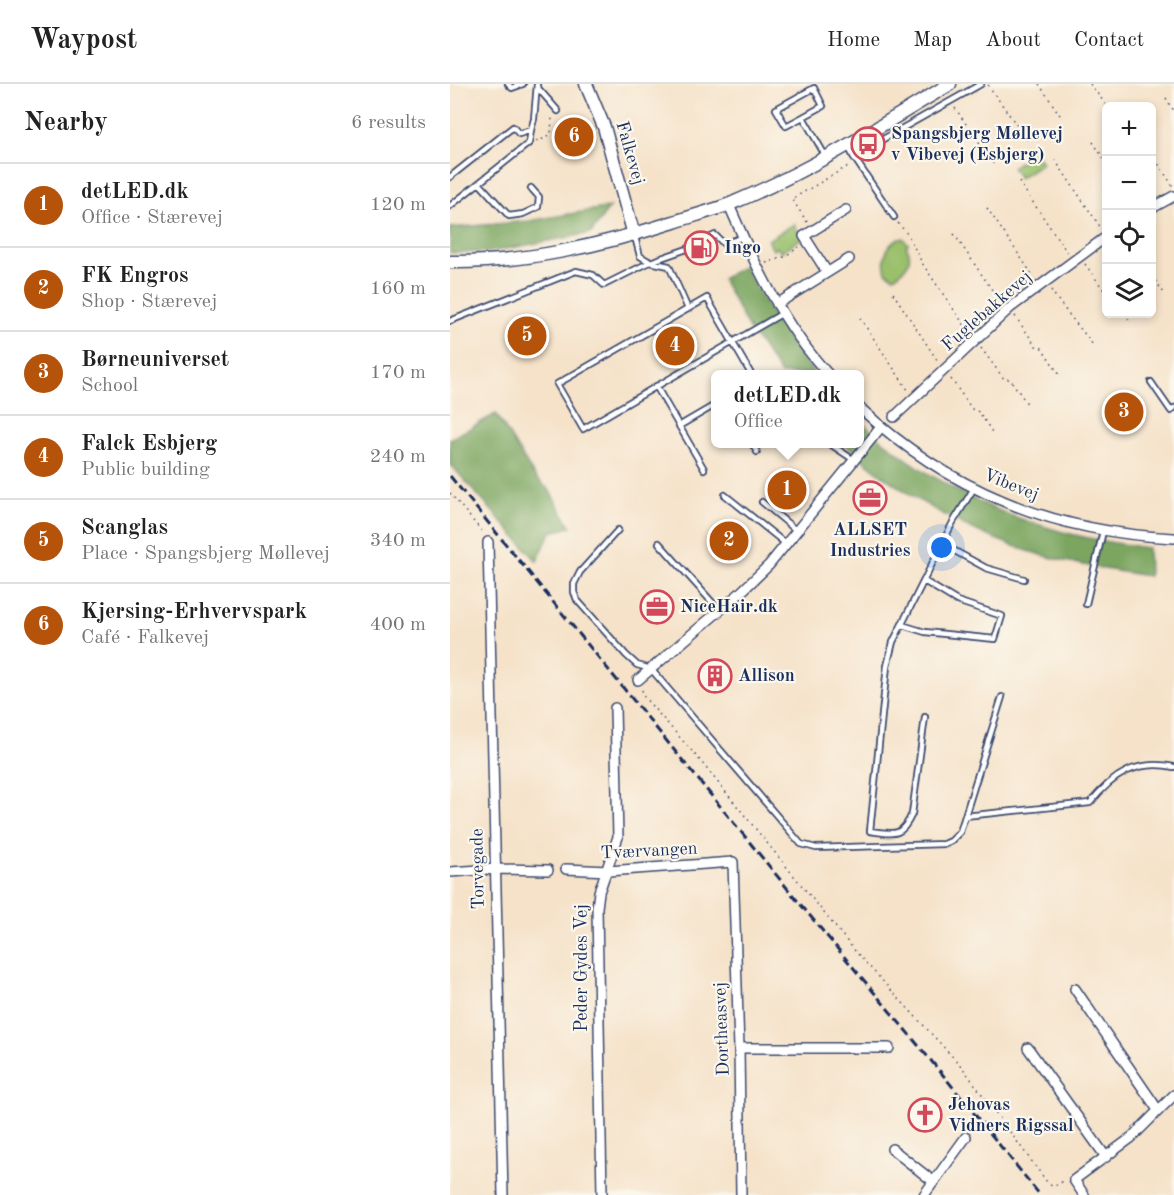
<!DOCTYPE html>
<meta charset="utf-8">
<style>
:root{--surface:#fff;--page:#f2f2f2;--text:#222;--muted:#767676;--line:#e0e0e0;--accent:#b45309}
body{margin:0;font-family:"Old Standard TT",serif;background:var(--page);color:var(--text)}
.controls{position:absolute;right:18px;top:18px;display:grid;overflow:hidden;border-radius:9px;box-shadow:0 3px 9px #0003}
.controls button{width:54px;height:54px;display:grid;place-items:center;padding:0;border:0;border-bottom:2px solid var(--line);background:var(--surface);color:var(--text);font:30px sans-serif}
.you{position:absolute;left:492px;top:464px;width:21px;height:21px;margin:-15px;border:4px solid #fff;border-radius:50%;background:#1a73e8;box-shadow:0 0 0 9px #1a73e833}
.badge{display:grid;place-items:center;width:39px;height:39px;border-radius:50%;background:var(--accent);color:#fff;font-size:20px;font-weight:700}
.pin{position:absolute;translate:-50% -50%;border:3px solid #fff;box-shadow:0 2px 6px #0006}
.popup{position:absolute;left:261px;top:286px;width:153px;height:78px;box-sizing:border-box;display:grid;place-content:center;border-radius:9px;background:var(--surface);filter:drop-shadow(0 2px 4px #0005);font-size:20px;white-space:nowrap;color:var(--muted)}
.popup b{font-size:22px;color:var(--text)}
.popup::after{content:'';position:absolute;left:50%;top:100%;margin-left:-12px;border:12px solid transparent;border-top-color:var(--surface)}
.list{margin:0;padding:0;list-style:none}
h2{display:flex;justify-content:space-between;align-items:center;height:78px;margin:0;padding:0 24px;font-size:26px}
h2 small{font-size:20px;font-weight:400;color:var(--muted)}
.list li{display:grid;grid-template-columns:39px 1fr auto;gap:18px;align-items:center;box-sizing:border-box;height:84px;padding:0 24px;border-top:2px solid var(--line)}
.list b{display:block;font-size:22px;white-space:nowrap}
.list p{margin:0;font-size:20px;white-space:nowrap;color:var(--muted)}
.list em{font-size:20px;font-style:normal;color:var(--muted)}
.icon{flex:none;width:33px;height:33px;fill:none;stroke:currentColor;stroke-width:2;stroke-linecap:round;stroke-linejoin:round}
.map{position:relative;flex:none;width:724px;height:1111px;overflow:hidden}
header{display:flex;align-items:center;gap:36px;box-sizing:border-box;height:84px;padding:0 30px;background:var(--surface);border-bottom:2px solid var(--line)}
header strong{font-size:28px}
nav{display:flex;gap:33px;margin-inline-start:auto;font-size:21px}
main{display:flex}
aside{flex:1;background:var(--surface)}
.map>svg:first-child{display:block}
.green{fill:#9ac06c;stroke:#5a7865;stroke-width:1.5}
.forest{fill:#7ba660;stroke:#4b6a5f;stroke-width:1.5}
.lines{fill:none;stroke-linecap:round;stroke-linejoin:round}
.service-casing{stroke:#3c4a6e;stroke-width:8}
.minor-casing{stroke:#3c4a6e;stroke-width:12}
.tertiary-casing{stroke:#3c4a6e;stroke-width:15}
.path{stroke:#3c4a6e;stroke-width:1.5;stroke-dasharray:1.5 4.5;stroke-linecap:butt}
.service{stroke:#fff;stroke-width:4.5}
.minor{stroke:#fff;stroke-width:9}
.tertiary{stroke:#fff;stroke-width:12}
.rail{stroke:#1b2f5e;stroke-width:3;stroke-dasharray:9 4.5;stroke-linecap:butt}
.labels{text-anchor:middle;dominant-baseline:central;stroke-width:4.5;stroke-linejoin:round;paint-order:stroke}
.poi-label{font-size:18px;font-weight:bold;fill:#1b2f5e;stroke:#fbf7ec;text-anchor:start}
.street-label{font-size:18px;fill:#1b2f5e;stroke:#fbf7ec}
</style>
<header>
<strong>Waypost</strong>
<nav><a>Home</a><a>Map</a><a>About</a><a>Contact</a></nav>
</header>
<main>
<aside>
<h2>Nearby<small>6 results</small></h2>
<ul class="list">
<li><span class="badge">1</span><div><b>detLED.dk</b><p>Office · Stærevej</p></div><em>120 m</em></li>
<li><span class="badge">2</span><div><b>FK Engros</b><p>Shop · Stærevej</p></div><em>160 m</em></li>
<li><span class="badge">3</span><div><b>Børneuniverset</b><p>School</p></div><em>170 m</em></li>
<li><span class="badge">4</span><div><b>Falck Esbjerg</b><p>Public building</p></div><em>240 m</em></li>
<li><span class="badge">5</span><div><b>Scanglas</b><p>Place · Spangsbjerg Møllevej</p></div><em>340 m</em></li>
<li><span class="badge">6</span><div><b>Kjersing-Erhvervspark</b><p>Café · Falkevej</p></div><em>400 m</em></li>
</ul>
</aside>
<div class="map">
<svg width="724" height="1111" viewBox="0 0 724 1111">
<rect width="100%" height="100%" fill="#fbf7ec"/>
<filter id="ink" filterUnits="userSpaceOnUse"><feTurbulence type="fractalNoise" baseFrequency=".0167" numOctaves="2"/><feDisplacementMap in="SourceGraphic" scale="12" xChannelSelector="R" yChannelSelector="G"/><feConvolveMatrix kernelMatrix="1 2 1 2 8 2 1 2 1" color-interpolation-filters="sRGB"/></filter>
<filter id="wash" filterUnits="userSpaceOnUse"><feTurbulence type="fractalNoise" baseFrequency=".008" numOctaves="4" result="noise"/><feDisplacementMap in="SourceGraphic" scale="24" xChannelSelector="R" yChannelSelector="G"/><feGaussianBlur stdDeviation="1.35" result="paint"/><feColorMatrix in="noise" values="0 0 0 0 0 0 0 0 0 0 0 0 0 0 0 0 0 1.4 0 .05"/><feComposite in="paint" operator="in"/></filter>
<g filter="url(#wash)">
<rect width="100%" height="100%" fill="#f5e2c9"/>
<path class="green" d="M585,68L592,79L569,94L562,83Z
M344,140L352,154L331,168L327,163L323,166L318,156Z
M449,154H453L458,160L456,162C465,176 455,186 444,193L436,188C432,175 436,161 449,154Z"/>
<path class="forest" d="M160,123L141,149L40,168L0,169V144L79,137Z
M294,182C315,221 337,257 365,290H331L298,243L272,195Z
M46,330L85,393L99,406L121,443L101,448L87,477L0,380V355Z
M409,336C461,385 530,425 599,444C631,454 664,459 698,464L699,492C664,487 629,481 595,472C525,453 448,410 395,360H409Z"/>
</g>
<g filter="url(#ink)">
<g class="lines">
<g class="service-casing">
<path id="service" d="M58,0L62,4L73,0
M87,3L108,27
M353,33L336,42L326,25L364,4L373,22L353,33L376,73
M398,61L403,72L531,0
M403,72L444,133
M0,93L63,43L69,50L81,46L84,35L87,0
M29,99L59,132L73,130L88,123L89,113L81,104
M0,122L79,59L81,46
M185,153L190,172L200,178L219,182L238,225
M0,237L126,187L143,191L154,201L200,178L237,165L265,151L274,160L293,153
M301,290L257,214L107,300L133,345C199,306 266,268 333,229
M701,298L721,327L724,324
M206,302L254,385
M229,342L265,321
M302,360L307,368
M380,360L404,376
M275,411L336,460
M312,418L347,447
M168,446L130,488L124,500V508L127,516L176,571L187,581L201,585L351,760L366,764L494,760L501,757L510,748L552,613
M209,459L270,527
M492,460L536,484L574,495
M636,520L653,447
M452,541L475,548L545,555L552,532L507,517L474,497
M475,633L462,730C451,754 444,750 420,747L437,582L443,558L502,440L524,404
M515,732L640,719C663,691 686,675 724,683"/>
</g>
<g class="minor-casing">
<path id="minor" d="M279,121C305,181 333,241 378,290
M702,124L724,112
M377,188L354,152L396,126
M327,220L399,175
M409,323C499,406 601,448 724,454
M444,333L560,224L656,153
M38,458L53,1111
M188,596L289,510L319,481L431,343
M116,785L158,787L283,778L289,964L291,1111
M0,788L45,785L98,786
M625,905L708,1026
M289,964H439
M578,964L656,1073
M442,1065L484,1098
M152,1111L147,824L149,808L168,753L165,624
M474,1111L516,1053
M634,1111L624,1096L681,1054L724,1011"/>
</g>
<g class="tertiary-casing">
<path id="tertiary" d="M136,0L154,43L184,151
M0,178C76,179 152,161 224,138C242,132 262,127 280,120C358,88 429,43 500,0"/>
</g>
<path class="path" d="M589,0L612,34
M640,0L657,22
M538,1L578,57
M716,14L724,27
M505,24L545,82
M86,57L93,55L101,49L102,33
M643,58L656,78
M702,70L724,104
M605,76L651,144
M569,98L617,168
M537,124L584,193
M357,138L342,115L400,81
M448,139L458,151L472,179L519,248
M504,150L551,219
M316,179L334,173L349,163
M635,180L656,209
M702,192L714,209
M601,206C614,226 629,242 643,261
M443,209L489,279
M674,230L679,236
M565,232L586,262L592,264L609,290
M410,234L458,306
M531,264L554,295H560L578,321
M501,295L522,325L529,328L542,348
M0,409L34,450
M192,606L194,613L248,674L405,867L512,983L597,1098L604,1102L614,1097"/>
<use href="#service" class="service"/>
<use href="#minor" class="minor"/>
<use href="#tertiary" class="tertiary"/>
<path class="rail" d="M0,392L346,815L493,991L590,1111"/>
</g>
</g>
<defs>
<g id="bus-ring" transform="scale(1.725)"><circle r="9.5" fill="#fbf7ec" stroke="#d1495b" stroke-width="1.5"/><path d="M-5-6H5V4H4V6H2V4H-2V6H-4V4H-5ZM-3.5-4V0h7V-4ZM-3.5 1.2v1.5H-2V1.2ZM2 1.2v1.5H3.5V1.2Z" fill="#d1495b"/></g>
<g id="fuel-ring" transform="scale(1.725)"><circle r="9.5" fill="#fbf7ec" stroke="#d1495b" stroke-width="1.5"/><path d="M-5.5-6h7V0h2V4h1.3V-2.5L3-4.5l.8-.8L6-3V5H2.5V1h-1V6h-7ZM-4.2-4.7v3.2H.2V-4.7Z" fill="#d1495b"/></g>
<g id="office-ring" transform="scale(1.725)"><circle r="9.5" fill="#fbf7ec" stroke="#d1495b" stroke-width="1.5"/><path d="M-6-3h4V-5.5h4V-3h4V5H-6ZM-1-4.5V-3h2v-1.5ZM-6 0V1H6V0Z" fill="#d1495b"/></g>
<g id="building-ring" transform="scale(1.725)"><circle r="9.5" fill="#fbf7ec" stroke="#d1495b" stroke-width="1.5"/><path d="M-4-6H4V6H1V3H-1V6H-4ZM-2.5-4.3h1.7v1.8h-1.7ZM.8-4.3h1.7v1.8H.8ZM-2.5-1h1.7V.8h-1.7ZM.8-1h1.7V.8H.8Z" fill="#d1495b"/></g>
<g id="church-ring" transform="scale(1.725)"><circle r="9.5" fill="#fbf7ec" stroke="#d1495b" stroke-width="1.5"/><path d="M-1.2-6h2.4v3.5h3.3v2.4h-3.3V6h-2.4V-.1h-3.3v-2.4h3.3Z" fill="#d1495b"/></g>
</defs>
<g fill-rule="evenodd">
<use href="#bus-ring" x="418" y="60"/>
<use href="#fuel-ring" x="251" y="164"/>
<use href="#office-ring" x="420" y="414"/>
<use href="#office-ring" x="207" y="523"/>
<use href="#building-ring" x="265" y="592"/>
<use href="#church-ring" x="475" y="1031"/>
</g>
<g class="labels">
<g class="poi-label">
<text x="441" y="50">Spangsbjerg Møllevej<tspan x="441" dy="21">v Vibevej (Esbjerg)</tspan></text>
<text x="274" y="164">Ingo</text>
<text x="420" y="446" text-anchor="middle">ALLSET<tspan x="420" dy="21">Industries</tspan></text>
<text x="230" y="523">NiceHair.dk</text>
<text x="288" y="592">Allison</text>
<text x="498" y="1021">Jehovas<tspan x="498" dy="21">Vidners Rigssal</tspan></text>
</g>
<g class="street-label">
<text transform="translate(180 69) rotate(74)">Falkevej</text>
<text transform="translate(537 227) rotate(-41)">Fuglebakkevej</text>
<text transform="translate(561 401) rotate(22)">Vibevej</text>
<text transform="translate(199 767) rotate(-3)">Tværvangen</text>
<text transform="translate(28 785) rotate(-91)">Torvegade</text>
<text transform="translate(132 884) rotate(-90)">Peder Gydes Vej</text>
<text transform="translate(272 945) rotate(-92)">Dortheasvej</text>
</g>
</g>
</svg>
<div class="controls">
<button>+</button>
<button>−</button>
<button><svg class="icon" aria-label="locate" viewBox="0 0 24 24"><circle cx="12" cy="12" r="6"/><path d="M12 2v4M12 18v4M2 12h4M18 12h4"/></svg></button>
<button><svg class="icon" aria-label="layers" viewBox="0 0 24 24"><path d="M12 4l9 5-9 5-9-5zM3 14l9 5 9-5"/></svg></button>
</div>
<div class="you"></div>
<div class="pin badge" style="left:337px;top:406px">1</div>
<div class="popup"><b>detLED.dk</b>Office</div>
<div class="pin badge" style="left:279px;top:457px">2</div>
<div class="pin badge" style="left:674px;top:328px">3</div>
<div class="pin badge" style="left:225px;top:262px">4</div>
<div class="pin badge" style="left:77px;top:252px">5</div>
<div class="pin badge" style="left:124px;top:53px">6</div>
</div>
</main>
